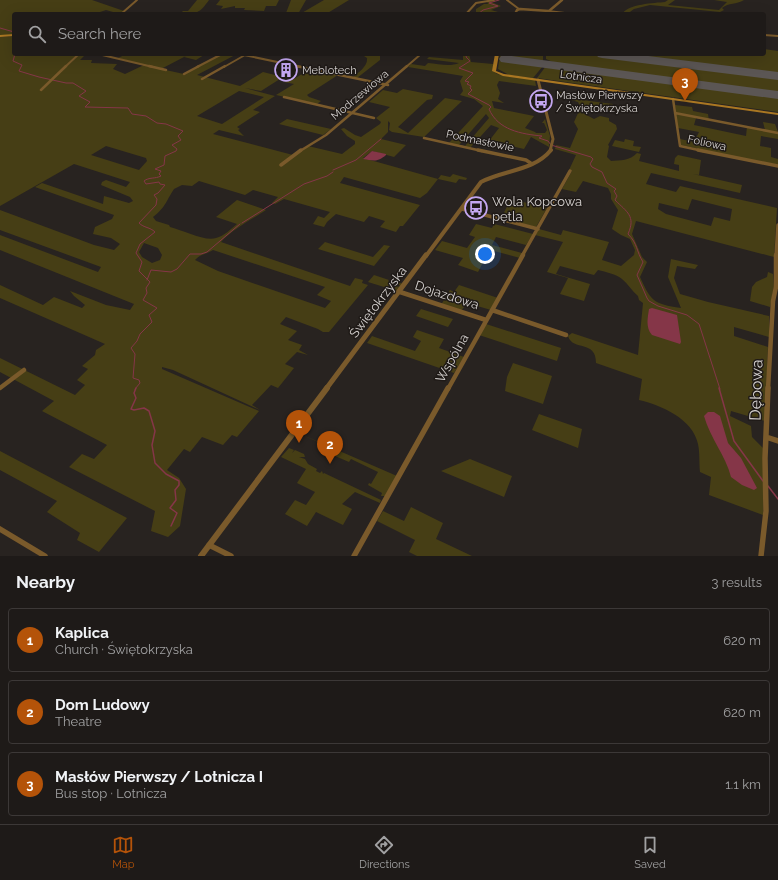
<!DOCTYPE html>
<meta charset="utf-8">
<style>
:root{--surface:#1e1a18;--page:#2b2725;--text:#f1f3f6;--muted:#a1a1a2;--line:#3c3837;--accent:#b45309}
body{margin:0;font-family:Raleway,sans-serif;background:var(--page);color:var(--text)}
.you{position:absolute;left:485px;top:254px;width:14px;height:14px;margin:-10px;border:3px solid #fff;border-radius:50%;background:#1a73e8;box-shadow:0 0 0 6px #1a73e833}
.badge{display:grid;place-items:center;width:26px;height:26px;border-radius:50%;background:var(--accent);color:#fff;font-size:13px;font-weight:700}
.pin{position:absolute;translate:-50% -33px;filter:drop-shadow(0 1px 2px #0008)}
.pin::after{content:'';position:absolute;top:21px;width:14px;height:12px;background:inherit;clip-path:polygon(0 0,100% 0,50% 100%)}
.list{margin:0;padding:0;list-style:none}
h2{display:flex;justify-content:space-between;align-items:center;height:52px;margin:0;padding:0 16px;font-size:17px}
h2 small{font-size:13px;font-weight:400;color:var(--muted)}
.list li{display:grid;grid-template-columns:26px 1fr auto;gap:12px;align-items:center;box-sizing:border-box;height:64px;margin:0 8px 8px;padding:0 8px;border:1px solid var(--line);border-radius:4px}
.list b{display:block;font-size:15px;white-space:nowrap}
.list p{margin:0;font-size:13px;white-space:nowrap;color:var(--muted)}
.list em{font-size:13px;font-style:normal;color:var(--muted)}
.icon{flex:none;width:22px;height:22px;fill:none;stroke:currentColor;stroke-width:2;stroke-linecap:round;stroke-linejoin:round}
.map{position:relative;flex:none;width:778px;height:556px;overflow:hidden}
.search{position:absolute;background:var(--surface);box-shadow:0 4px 16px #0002;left:12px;right:12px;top:12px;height:44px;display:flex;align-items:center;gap:10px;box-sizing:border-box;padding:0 14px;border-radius:4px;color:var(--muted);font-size:15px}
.sheet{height:268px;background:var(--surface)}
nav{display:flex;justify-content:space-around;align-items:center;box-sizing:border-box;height:56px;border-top:1px solid var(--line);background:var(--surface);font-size:11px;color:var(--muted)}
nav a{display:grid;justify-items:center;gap:2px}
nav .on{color:var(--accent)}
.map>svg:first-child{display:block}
.green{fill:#463e15;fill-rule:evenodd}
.water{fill:#853648}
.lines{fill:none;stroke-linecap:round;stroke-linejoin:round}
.stream-far1{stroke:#853648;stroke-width:1}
.stream{stroke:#853648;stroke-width:1.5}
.runway{fill:#5b5654;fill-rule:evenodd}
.minor-far4{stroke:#7a5a2b;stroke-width:2}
.minor-far3{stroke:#7a5a2b;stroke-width:2.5}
.minor-far2{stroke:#7a5a2b;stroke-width:3.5}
.minor-far1{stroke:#7a5a2b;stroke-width:4.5}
.minor{stroke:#7a5a2b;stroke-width:5.5}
.tertiary-far4{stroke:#7a5a2b;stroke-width:2.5}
.tertiary-far3{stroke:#7a5a2b;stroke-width:3}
.tertiary-far2{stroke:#7a5a2b;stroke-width:4}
.tertiary-far1{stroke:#7a5a2b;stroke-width:5}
.tertiary{stroke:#7a5a2b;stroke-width:6}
.secondary{fill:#a72;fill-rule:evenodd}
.labels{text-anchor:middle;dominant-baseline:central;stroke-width:3;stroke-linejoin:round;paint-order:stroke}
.far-poi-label{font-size:11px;fill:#d5d1cf;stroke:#1f1a17;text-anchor:start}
.far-street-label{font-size:11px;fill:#d5d1cf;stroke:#1f1a17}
.poi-label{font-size:13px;fill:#d5d1cf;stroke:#1f1a17;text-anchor:start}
.street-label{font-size:13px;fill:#d5d1cf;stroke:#1f1a17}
.near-street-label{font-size:16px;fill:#d5d1cf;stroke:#1f1a17}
</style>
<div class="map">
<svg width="778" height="556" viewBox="0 0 778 556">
<rect width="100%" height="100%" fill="#282320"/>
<path class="green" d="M0,0H92L124,11L120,14L106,10L100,12L103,14H14V25L12,26L14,27V35L0,36Z
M197,0H209C199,14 198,13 181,13L183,11H188Z
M220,0H279L276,6H266L264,11L244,10L245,8H235V6L221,9L223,6L216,5Z
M291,0H306L298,14H275L286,13Z
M324,0H349L326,14H300Z
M501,0L491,2L501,6L491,10L498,12H492V14H476V9L484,4H488L487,1Z
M668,0H675L668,5L719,10L727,2L714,0H744C736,5 729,2 722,8L724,10L720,12L650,5L634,9L627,14H622C628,4 654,3 665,2Z
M14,36V54H79L52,80L80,54H86L80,60H92L91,63L117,64L113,69L125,74L144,65L118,58C133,50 156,53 174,54C177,54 182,57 186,56C193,55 197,54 204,55L196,60L184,57L161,69L184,74L223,54H237L197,75L240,86L263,72L283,77L261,91L245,88L275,96L253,110L260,112L237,127L240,129L238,130L244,136L219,130L213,134L293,155L308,146L342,154L355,144V141L347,136L341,129L344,128L355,135L361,137L380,124L381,122L376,118L390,107L369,102L383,90L397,93L403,89L433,95L432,99L427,100L398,127L408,133L445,98L462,101L424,137L392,132L389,130L390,123L388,121V132L381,139L406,145L394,157L372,151L363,158L438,179L441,175L450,177L453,174L467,178L466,180L459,179L456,183L438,179L427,193L420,198L344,177L340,183L420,205L403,226H400L396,232L380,227L385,221L369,216L364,222L336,214L327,222L324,227L313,224L318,216L324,218L330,212L284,199L275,204L272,203L278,197L253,190L245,195L199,181L192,186L182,185L174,189C166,201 166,207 153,217L156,221L169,225L170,227C182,230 206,242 216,238C224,236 231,229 237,224L216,217L237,200L266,210C254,218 231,230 221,242L350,286L355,278L363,280L362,283L368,285L329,332H323L318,329L286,317L280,324L297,331L288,340L302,345L299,350L308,355L297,352L285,364L294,368L278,388L271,385L252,405L260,410L173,370L162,367V369L259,411L237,437L232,435L223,445L202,437L190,452L184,449L167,470L179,478L186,489L180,526L168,537L151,531L155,511L69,467L82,454L94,459L107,445L42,411L54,401L0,372V358L75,395L85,385L77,380L88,369L82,366L95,355L96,350L105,344L0,298V285L43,305L54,297L82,308L85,305L74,296L70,291L106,305L130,310L134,304L0,250V235L98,272L101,267L0,230V210L94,245L114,250L120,244L111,238L93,234L95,227L112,219L114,215L35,187L42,183L103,204L104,196L129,203L133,201L130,197L101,185L102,182L106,180L126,187L130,182L74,164L0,206V37ZM239,91L264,97L222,124L197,116ZM106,146L146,158L147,161L139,170L91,155ZM144,243L158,248L162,255L160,260L152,263L142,257L139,252ZM213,250L325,287L317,295L331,301L325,308L218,271L195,260C200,254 207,254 213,250Z
M764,49L778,51V93L557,64L546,59V54H764Z
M361,54H380V60L357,78L353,77C359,72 368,66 367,58Z
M454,54H469L471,62L493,64V71L497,74L535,80L536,86L499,81L497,85L500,93L498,99L504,103L492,101L494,108L534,116L525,128L535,132L536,133H545L547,130L544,123H542L545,119L550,136L549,147L531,137L524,149L489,141L499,128L491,125L470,148L449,143L483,106L474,99L460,95L463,91L460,81L463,76L408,67L411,64L425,66L428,63C439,64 450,67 459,63L427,59L429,57L463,60V55ZM486,114L489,118L465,146L459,145Z
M500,54H543V61L539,62L543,66L533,78L509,75L498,69Z
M546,66L778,97V112L537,78Z
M310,69L338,75L307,95L309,97L321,101L317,104L276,95L294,84L284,82L290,79H294Z
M559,92L582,95V100L613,104L611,110L580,106L578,102L561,97Z
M675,105L692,107L693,111L708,114L709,121L696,118L694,125L746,136L747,127L765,130L763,122L775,124L778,132V139L761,136L760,146L771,148V157L778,159V166L681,145L680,139L694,142L699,132L678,128Z
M579,111L594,119L600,116L609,118V121L616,125L617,129L608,145L609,146L607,157L611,161C620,160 630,161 637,153L641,154L639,161L679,171V165L674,164L675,158L678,155L701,160L699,175L693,174L742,185L740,193L651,173L646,184L676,192L680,186L777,208L774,257L636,221L632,234L642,257L647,262L640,277C651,301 653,304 681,308L668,277L671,259L698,265L695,269L677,266L674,278L680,294L708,302L769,316V337L734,327V336L768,347L765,421L731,411L730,416L751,426L752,437L763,448V515L709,495L711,477L700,472C699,463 700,453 698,444C693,419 661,405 639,400L642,379L596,363C596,339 573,352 568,336L572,333L638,355L643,303L639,300L638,296C632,291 628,284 622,279C616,274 606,272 598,270L594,275L560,266L556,274L590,284L584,301L560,294L568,278L547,272L563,242L535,235L539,229L561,235L563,230L609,242L602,260L621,266L634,255L635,250L630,239L621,235L612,229L618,210L611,199V194L608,188L583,181L576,192L562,189L572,171L569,170L576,155L555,149L556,145L570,148L578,129L574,122ZM692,199L732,209L730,221L714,217L711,226L666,214L658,209L659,203L688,210Z
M287,119L331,129L323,135L279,124Z
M625,139L634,141L633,146L641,147L639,152L612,146L615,140L624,142Z
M511,199L547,208L536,227L501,218Z
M476,224L492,228L494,224L533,234L526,245L496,237L492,245L522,253L520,258L483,248L477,255L486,257L478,272L458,265L463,258L435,250L442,241L467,248L475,237L469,235Z
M325,242L373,257L384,245L390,246L374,266L318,249Z
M768,272L773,274L774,287L770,307L750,301L752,287L756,282L767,277Z
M374,275L389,280L388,281L390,282L391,280L403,284L401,286L390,282L388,287L394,289L396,286L400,287L397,291L368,282Z
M459,285L498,298L491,310L467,303L461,311L441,305L450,290L454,292Z
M421,309L453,319L448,327L416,316Z
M486,324L561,348L557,361L479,335Z
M417,330L444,339L439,348L464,357L454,373L367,343L372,336L415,351L421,341L413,337Z
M513,363L552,376L543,404L505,391L507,377Z
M539,414L582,429L578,448L532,430Z
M298,433L397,476L385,496H381L382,493L368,485L369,483L371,484L378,472L351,459L349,462L335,456L338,451Z
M289,448L294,450L292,453L295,450L304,454L305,457H299L305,459L308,464L317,469L316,471L320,473L322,471L323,474L324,473L381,500L380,503L355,492L342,504L352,509L343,525L316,512L307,526L285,514L295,500L306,505L315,492L297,483L306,469L281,457Z
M0,451L127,518L99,552L77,540L80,533L47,512L57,501L0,470Z
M470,459L512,476L504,497L441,471Z
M411,507L443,523L436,539L472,556H417L409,552L415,540L377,521L383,511L404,521Z"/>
<path class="water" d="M372,151L386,154V155C378,162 374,161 363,159Z
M652,308L677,315L681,342L680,344L652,335C645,327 648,317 649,309Z
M708,412H714L720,416L728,443L741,458L757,488L754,490L742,485L731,477C726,456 710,438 704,416Z"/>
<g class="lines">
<path class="stream-far1" d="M478,14L483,10L498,6L489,3L499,0
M0,28L14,32
M15,54L13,61L22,65L19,71L39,77L66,83H73L86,91L79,96L90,102L85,107L128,108L132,114L146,116L157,123L166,124L183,131L178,136L181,140L172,145L177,149L176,151L165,156L164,165L155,169L161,171L159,174L161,176C155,179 149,177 144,181L146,184L159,182L160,184L165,185L158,193L154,195L157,199L156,205L139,223C144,228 150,227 155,232L140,244L136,253L142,262L139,271L150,282L146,288L147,293L143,300L157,308L149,315L152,322L140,334L137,341L131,348L135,354L133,378L139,380L140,383L135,389
M467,54L466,57L470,61L459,68L473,73L465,81L469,82L467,84L471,86L470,88L472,90L468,94L489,105L491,107L489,109C498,130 521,134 542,136L539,138L548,141L551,145L591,157L593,159L590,164L592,167L602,172L607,183L616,189L614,191L617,196L615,200C627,212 636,216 628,234C638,244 636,251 643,262L637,275L647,298L649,301L658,306L687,315L699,324L720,389
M333,170L356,160L381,139
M242,223L304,184L327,176L333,172
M147,280L151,270L171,272L177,269L190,254H201L207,252L240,224"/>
<path class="stream" d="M136,388L134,393L136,398L131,409L134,410L144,408L149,411L155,431L152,445L155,463L166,474L179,481V485L175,490L176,500L170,508L177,513L171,526
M719,388L734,441L763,481
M768,486L778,499"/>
<path class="runway" d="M596,54H632L778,72V80L602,58L598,57Z
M505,55L778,91V99L501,62L499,59L501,56Z"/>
<path class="minor-far4" d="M507,0L519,9
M548,11L573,14
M121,14L137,0
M466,14L476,3L494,0
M764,35L778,36
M98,54L153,67
M239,54L301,67
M65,67L79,54
M197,67L222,54
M224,67L245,55
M406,67L421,54"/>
<path class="minor-far3" d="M149,66L166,70
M296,66L388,85
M184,74L199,66
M202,79L225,66
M41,90L66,66
M284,97L374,118
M673,99L680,146L703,151
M675,113L778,133
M424,138L482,151
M300,151L326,135L407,66"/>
<path class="minor-far2" d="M478,150L526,160L532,164
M698,150L778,166
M281,165L301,150
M462,209L538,229
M522,256L570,171
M776,256L778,225"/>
<path class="minor-far1" d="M400,292L486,320
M492,310L566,335
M0,388L24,370
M448,389L523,255
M768,389L773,301L776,287V255"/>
<path class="minor" d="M766,437L778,441
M0,529L45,556
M209,545L231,556
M354,556L448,388
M761,556L766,511L765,458L768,388"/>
<path class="tertiary-far4" d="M515,14L517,10L520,9L549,11L562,0"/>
<path class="tertiary-far3" d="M538,80L553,139L550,151"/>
<path class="tertiary-far2" d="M426,256L481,182C504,170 534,171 551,150"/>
<path class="tertiary-far1" d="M326,389L426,255"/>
<path class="tertiary" d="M201,556L327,388"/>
<path class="secondary" d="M14,34V36L0,37V35Z
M495,54H499L496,71L504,74L778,113V115L503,76L492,71Z"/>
</g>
<defs>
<g id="building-ring" transform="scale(1.15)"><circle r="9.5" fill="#1f1a17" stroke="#c4a7f1" stroke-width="1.5"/><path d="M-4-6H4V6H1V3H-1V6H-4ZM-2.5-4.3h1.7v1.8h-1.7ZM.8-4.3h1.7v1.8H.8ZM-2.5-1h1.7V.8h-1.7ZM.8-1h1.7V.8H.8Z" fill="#c4a7f1"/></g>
<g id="bus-ring" transform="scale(1.15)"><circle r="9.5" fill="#1f1a17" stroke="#c4a7f1" stroke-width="1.5"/><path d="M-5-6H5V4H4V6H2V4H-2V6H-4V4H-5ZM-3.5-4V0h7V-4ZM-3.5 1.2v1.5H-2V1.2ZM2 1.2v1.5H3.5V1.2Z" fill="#c4a7f1"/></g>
</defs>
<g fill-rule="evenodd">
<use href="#building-ring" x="286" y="70"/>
<use href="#bus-ring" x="541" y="101"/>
<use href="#bus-ring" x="476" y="208"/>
</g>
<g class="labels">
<g class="far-poi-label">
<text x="302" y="70">Meblotech</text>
<text x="556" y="95">Masłów Pierwszy<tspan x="556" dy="13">/ Świętokrzyska</tspan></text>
</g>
<g class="far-street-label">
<text transform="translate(581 77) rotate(8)">Lotnicza</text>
<text transform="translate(360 95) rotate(-40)">Modrzewiowa</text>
<text transform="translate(480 141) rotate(12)">Podmasłowie</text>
<text transform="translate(707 143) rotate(12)">Foliowa</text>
</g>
<g class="poi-label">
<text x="492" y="201">Wola Kopcowa<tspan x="492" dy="15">pętla</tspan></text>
</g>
<g class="street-label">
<text transform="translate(447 295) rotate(18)">Dojazdowa</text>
<text transform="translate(378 302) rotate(-53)">Świętokrzyska</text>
<text transform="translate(452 358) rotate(-61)">Wspólna</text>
</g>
<g class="near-street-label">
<text transform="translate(756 390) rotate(-88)">Dębowa</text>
</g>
</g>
</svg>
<div class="you"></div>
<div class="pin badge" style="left:299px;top:443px">1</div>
<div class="pin badge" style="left:330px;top:464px">2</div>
<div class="pin badge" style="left:685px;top:101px">3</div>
<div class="search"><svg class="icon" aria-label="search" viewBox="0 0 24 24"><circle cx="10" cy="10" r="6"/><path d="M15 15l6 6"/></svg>Search here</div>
</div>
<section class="sheet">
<h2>Nearby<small>3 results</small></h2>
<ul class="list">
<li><span class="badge">1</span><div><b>Kaplica</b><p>Church · Świętokrzyska</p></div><em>620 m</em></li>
<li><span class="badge">2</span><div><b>Dom Ludowy</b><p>Theatre</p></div><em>620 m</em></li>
<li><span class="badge">3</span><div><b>Masłów Pierwszy / Lotnicza I</b><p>Bus stop · Lotnicza</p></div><em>1.1 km</em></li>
</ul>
</section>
<nav>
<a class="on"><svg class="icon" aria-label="map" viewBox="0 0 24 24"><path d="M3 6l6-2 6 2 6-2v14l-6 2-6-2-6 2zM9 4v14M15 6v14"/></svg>Map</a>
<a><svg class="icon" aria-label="directions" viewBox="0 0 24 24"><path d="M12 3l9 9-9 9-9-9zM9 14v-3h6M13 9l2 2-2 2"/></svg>Directions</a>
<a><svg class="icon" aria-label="saved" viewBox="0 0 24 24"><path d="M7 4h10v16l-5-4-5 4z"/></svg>Saved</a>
</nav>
